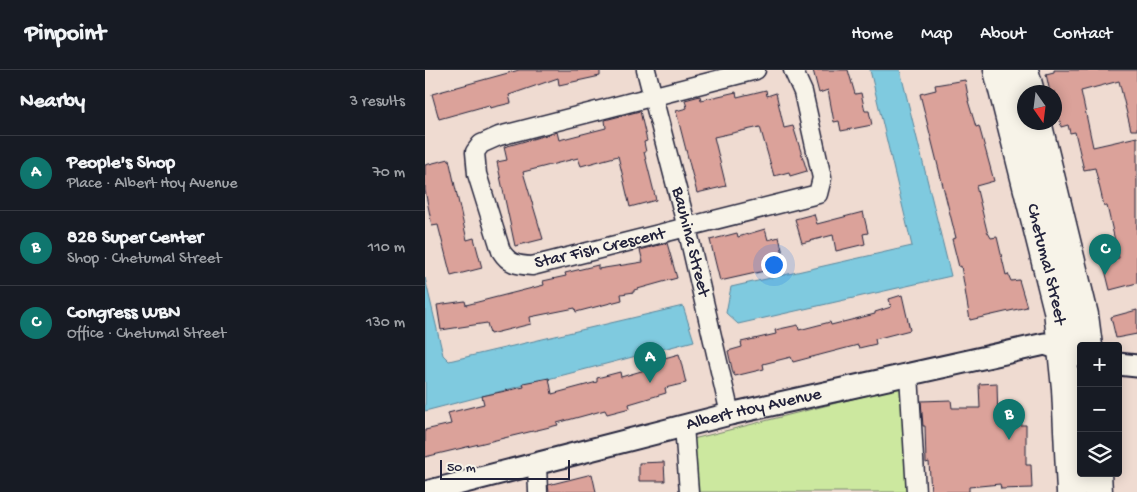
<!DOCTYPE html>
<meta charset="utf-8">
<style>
:root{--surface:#171b24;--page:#20242c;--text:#f1f3f6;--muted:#9ea1a6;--line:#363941;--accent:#0f766e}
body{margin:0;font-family:"Gochi Hand",sans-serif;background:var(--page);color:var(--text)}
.controls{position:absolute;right:15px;bottom:15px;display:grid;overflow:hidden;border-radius:5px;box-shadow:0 2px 12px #0003}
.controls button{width:45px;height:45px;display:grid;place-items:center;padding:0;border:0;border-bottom:1px solid var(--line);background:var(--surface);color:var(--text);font:25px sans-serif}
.compass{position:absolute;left:592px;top:15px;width:45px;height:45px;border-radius:50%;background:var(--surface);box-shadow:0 2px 12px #0003;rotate:166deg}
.scale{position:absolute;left:15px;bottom:12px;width:130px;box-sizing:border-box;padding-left:5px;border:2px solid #22223b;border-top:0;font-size:14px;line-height:18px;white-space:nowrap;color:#22223b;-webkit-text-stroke:4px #f7f3e8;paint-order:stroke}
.you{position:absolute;left:348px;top:194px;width:18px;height:18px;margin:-12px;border:4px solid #fff;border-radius:50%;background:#1a73e8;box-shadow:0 0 0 8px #1a73e833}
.badge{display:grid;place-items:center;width:32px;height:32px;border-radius:50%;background:var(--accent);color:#fff;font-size:16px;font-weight:700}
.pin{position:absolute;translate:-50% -41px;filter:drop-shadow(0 1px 2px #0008)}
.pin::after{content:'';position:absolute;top:26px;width:18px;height:15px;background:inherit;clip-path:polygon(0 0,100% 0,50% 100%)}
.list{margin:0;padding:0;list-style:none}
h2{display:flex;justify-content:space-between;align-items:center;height:65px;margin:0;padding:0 20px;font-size:21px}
h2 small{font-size:16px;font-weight:400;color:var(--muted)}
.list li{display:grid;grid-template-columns:32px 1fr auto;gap:15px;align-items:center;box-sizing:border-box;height:75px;padding:0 20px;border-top:1px solid var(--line)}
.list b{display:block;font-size:19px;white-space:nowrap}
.list p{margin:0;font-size:16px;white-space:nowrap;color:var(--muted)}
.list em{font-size:16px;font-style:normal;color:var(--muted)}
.icon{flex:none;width:28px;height:28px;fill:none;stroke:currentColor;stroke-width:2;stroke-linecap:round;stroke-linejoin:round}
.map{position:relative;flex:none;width:712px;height:422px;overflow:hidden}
header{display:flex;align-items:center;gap:30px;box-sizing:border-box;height:70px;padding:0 25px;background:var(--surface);border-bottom:1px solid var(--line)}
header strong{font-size:24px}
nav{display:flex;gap:28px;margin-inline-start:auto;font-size:18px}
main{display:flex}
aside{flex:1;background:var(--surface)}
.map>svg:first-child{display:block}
.green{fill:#cce89f;stroke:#77856d}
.water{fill:#7fcadf;stroke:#5a879d}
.building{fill:#dba29a;stroke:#22223b}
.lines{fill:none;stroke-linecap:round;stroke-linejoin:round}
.minor-casing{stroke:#22223b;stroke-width:21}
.tertiary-casing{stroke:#22223b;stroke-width:25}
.trunk-casing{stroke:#22223b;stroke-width:31}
.minor{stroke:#f7f3e8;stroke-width:18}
.tertiary{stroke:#f7f3e8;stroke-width:21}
.trunk{stroke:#f7f3e8;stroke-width:28}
.labels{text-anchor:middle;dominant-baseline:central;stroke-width:4;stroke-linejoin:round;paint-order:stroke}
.street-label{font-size:18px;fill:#22223b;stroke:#f7f3e8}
</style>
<header>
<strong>Pinpoint</strong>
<nav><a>Home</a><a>Map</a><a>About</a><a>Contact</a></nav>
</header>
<main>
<aside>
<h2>Nearby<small>3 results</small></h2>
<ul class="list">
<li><span class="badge">A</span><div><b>People's Shop</b><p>Place · Albert Hoy Avenue</p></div><em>70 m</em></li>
<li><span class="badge">B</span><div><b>828 Super Center</b><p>Shop · Chetumal Street</p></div><em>110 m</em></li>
<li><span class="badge">C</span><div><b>Congress WBN</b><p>Office · Chetumal Street</p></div><em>130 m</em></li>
</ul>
</aside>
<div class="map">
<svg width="712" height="422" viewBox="0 0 712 422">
<rect width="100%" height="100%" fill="#efdbd1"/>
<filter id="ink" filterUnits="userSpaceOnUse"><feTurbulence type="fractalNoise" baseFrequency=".02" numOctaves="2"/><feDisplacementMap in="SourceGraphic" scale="10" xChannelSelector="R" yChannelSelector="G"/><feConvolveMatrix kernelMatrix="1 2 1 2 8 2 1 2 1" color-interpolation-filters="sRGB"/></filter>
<g filter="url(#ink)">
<path class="green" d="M479,316L482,422H272L268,369Z"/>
<path class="water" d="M445,0H475L526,206L313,254L301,243L306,217L487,176Z
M0,208L18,285L24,291L258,236L269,271L0,341Z"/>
<path class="building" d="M94,0H175V6L134,15L133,8L84,25L86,33L65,38L64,35L14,49L7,24Z
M388,0H423L430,24L436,23L440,41H444L447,55L416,61L414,51L409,52L403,20L394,23Z
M629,0H712V60H706L694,11L656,21L668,77L712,67V213L685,220L678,192L694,188L682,136H679L670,98L659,100L650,62L645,63L643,55L636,57L630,22H625L621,4L629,2Z
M540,10L544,31H543L551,57L554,56L569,111L551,116L562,161L566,168L572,167L581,205L583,204L586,211L594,210L602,237L545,250L536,196L534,197L527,169L531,168L495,24L511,20L510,15Z
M341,20L342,26L351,23L359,58L368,56L382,101L365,106L364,102L349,106L335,57L289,67L301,116L272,123L251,41L262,38L260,30L275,26L276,30L311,22L312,27Z
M215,41L222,71L219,72L221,82H219L231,130L205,137L193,86L156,96L153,88L98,102L118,169L90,176L72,92L82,90L79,77L132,62L134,70L181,58L180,50Z
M24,89L42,170L49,168L57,198L26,206L13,155L7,156L0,120V95Z
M438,142L443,163L438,164L440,174L411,181L408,165L377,173L370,149L389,144L392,154Z
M340,159L343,170L354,167L360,192L352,194L353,198L295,211L285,170L312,163L313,167Z
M242,173L252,208L209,220V222L196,224L197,230L151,242L150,238L105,247L106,254L65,264L62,253L16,260L12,235L40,231L41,235L119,215L118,211L141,206L140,203L173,195V199L218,192L215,180Z
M477,225L485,260L450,269L451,274L434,278L433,275L368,292L366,287L338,294L339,299L310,306L308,303L303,281L317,277L316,272L351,264L350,260L373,255L374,260L405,252L406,255L450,244V242L466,237L464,229Z
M712,240V264L691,268L686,247Z
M254,284L261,313L240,318L241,323L204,334L205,338L182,344L180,340L132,353L133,355L0,387V360L26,354L23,343L59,334L57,326L99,317L98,313L124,308L127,324L172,312V308L195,302L196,307L237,295L236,289Z
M572,313L573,355H601V395H606L607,418L576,419L575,414L544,417V422H506L504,392L501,393L500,356H498L496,331L526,330L527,338H555L554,314Z
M239,392L240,411H214V393Z
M167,404L171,422H124L123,415Z"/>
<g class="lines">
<g class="minor-casing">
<path id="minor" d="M221,0L262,158L305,344
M331,0L74,66L56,74L50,82L52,104L76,181C84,194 92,195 107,196L393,124L397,108L378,22L368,0
M484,304L491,422
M259,356L264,422
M112,394L113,422"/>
</g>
<g class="tertiary-casing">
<g id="tertiary">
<path d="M693,294L712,296"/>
<path id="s1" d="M1,422L305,344L620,274L656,286"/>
</g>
</g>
<g class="trunk-casing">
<g id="trunk">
<path id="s2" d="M573,0L633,240L641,318L646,422"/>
<path d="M599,0L605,22"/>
<path d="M612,52L659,245L663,276"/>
<path d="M672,403L673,422"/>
</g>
</g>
<use href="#minor" class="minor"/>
<use href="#tertiary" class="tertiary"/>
<use href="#trunk" class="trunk"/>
</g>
</g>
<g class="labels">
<g class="street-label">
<text transform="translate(265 172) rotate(76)">Bauhina Street</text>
<text transform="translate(175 179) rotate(-13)">Star Fish Crescent</text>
<text stroke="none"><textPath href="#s2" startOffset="200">Chetumal Street</textPath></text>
<text stroke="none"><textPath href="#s1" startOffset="338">Albert Hoy Avenue</textPath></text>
</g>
</g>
</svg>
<div class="controls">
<button>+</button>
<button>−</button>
<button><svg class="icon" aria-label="layers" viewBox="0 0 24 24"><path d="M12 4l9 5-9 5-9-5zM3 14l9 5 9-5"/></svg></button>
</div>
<svg class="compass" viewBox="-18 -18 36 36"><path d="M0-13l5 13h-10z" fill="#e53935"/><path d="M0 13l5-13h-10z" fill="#9ea1a6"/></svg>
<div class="scale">50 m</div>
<div class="you"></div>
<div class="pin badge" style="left:225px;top:313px">A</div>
<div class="pin badge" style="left:584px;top:370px">B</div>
<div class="pin badge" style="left:680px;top:205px">C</div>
</div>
</main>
